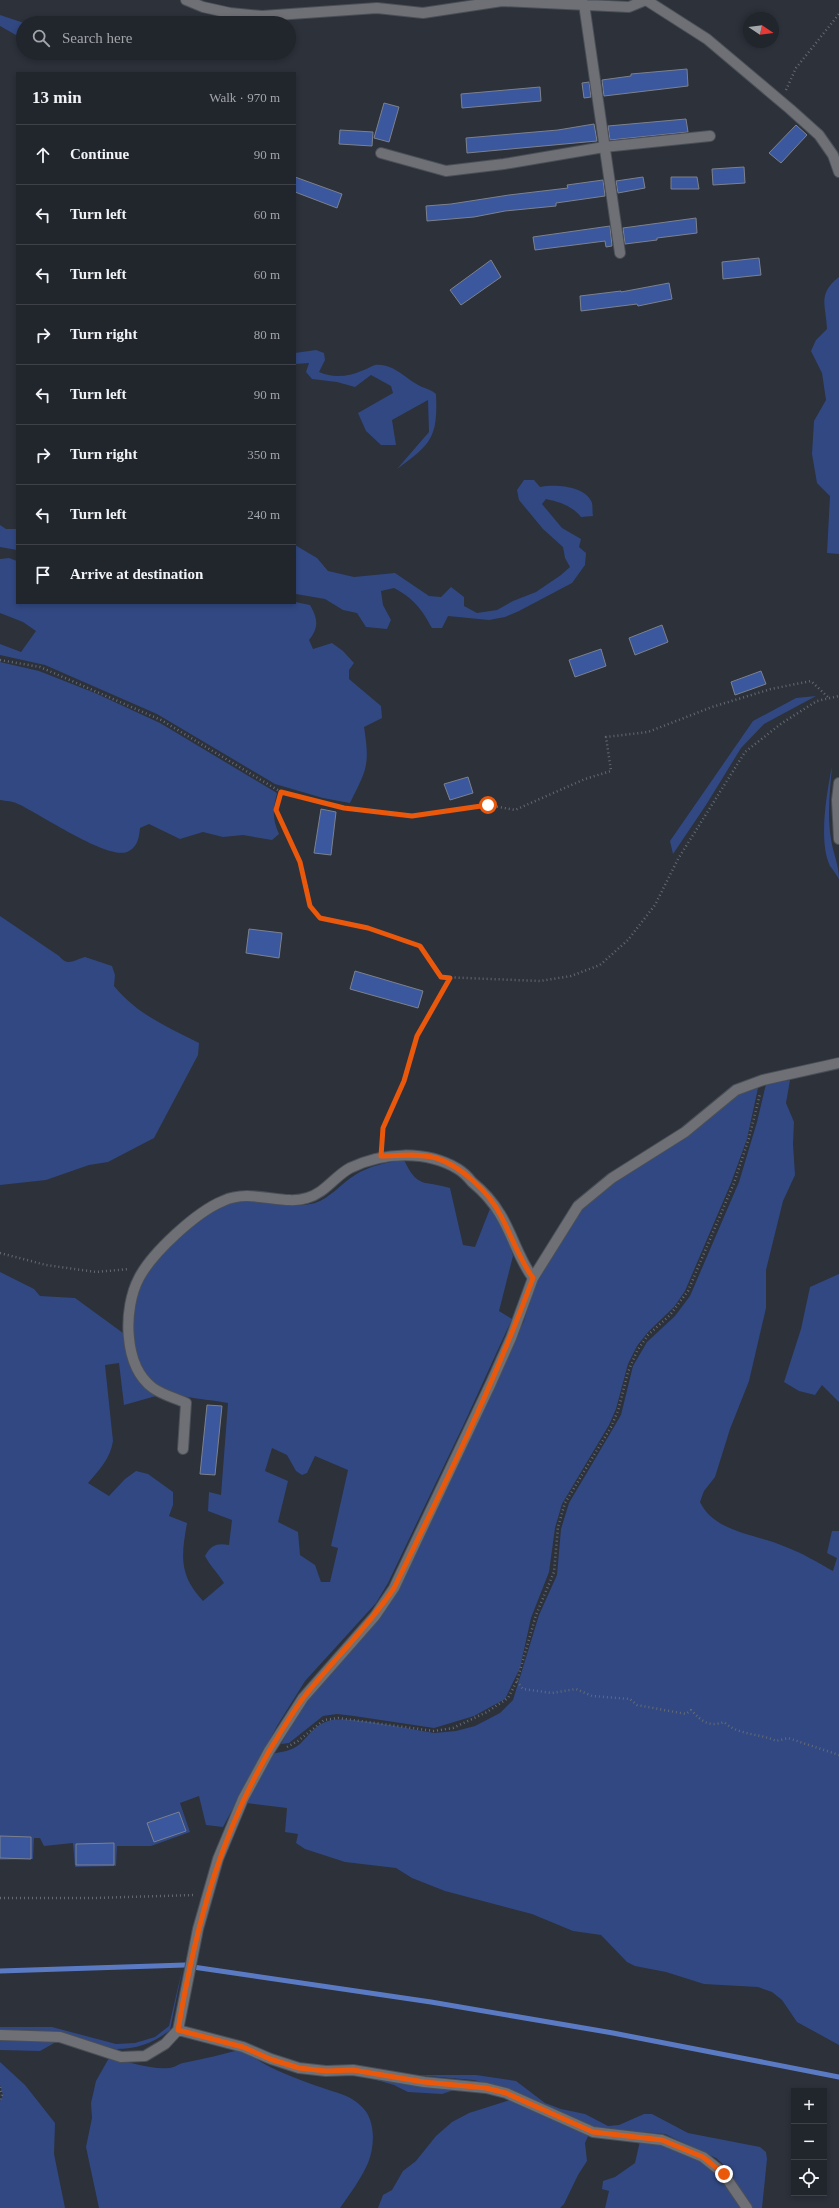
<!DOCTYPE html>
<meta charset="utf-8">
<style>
:root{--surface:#21252c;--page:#2d3138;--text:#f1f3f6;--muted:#a2a5a9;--line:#3e4248}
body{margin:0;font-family:"Times New Roman",serif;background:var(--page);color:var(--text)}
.controls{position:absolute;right:12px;bottom:12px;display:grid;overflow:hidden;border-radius:0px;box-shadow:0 2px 6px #0003}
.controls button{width:36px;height:36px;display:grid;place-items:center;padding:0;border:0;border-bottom:1px solid var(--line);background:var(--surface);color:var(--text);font:20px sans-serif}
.compass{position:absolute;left:743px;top:12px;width:36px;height:36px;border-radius:50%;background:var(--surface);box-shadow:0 2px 6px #0003;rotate:103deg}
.stop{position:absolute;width:12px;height:12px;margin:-9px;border:3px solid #ea580c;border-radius:50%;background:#fff}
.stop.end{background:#ea580c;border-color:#fff;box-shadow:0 1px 4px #0008}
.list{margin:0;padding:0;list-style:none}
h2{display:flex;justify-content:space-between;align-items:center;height:52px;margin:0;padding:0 16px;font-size:17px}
h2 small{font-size:13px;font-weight:400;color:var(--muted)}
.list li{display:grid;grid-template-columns:26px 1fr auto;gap:12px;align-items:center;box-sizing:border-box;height:60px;padding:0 16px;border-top:1px solid var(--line)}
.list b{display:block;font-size:15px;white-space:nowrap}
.list em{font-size:13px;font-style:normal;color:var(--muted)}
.icon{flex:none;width:22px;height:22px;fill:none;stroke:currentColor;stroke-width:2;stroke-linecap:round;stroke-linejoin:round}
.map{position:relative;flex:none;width:839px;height:2208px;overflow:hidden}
.search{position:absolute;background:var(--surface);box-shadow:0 2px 6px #0003;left:16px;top:16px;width:280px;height:44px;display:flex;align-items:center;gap:10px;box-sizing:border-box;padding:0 14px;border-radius:22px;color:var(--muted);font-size:15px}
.panel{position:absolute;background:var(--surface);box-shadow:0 2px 6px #0003;left:16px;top:72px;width:280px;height:532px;border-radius:0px}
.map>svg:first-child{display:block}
.green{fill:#314882;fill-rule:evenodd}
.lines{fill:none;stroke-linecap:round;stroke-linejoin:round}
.stream{stroke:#5b7ac4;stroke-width:5}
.building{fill:#3b579d;stroke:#7c818c}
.minor-casing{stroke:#4a4f57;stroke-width:12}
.tertiary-casing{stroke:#4a4f57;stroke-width:12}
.path{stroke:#656a72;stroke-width:2.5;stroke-dasharray:1 3;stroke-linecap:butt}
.minor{stroke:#6e7075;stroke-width:10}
.tertiary{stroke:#6e7075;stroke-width:10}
.route{stroke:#ea580c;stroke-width:5}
</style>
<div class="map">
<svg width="839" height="2208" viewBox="0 0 839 2208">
<rect width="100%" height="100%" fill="#2c313a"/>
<path class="green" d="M0,15L24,23L23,39L0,26Z
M839,277V554L827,553L830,496L817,483L812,454L814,421L826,400L822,373L811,351L816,340L827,329C826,305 817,294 839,277Z
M316,350L324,353L325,360L319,372C332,378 348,377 361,371C366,370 371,366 375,365C394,363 405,379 420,386C426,389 430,389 436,394C438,438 431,444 397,469L429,432L428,400L392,420L396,445H381L366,431L358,413L393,393L391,386L371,375L355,387L337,382L312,379L306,372L309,363L295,364V353Z
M524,480H534L540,487C555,484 586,486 592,503C593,507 592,512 593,516L581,517C572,506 560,502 546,499L542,504L562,528L581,539L579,547L586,553L585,565L572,583L519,611L505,617L489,620L448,616L442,628H432C421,608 414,599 394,588L381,591L383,605L391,620L387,629L366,627L357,613L343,610L325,599L296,594L295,601V545L317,558L328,571L354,577L395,573L429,596L441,597L451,587L464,597V606L477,613L497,610L513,601L536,592L561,575L570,567L565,558L563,547L543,529L519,500L517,490Z
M0,525L6,529H17V550L0,547Z
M9,558L17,561V603L295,602L310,605C318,619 319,627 309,640L313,649L332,643L343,651L354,663L349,670V679L381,706L382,718L364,727C370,765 367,769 350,803L323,798L275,784L157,714L45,665L0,655V644L21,652L36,631L23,622L0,613V559Z
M0,662L39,671L95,693L160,723L277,793C273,809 272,819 279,834L272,840L243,835L223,837L203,832L180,839L149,824L140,828C139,837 138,846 129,851C111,863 39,813 18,804C13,801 6,801 0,800Z
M816,696L764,724L741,748L706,805L673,854L670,841L753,721L796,698Z
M832,766C830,790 827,815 831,839C833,853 839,865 839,879C836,874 833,870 830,866C818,841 827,792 832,766Z
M0,916L59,956C68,967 74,960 85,957L112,966L115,975L114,986C138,1015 166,1026 199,1043L198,1055L154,1138L108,1162L89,1165L46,1180L0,1185Z
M790,1080L786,1103L794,1122L793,1144L795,1175L783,1201L766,1270V1308L749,1381L730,1429L715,1477L704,1491L700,1502C715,1533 757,1534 786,1547C802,1553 817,1562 833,1571L837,1558L827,1553L832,1531H839V2045L797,2022L782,2000L772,1992L758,1987L704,1984L666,1972L635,1966L627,1962L601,1935L573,1931L532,1914L445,1891L412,1878L396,1868L345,1862L305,1849L296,1843L298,1834L285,1832L287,1808L247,1803L271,1754C281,1752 292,1751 300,1744C309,1735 315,1725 328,1721C346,1715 413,1730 434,1733L456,1731L475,1726L500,1713L513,1700L539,1615L557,1575L561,1529L569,1503L621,1415L633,1366L647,1342L675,1316L690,1296L739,1182L757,1122L766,1084Z
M749,1088H758L747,1139L731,1183L685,1291L674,1307L648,1332L637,1346L628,1364L616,1409L609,1425L562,1504L555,1528L549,1572L531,1618L520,1668L505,1699L474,1716L434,1728L354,1716L337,1714L323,1716L289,1743L281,1744L304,1703L378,1619L524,1321L536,1279L583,1208L612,1180L687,1137L737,1093Z
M404,1160C418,1189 423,1180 450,1188L463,1245L475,1247L491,1206L507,1236L513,1256L499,1311L512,1319L463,1426L388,1583L376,1603L305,1681L277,1726L223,1827L206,1825L199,1796L180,1803L190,1832L151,1846H117L116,1866L75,1867L73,1843L44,1846L40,1838H34L33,1859L0,1860V1272L34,1289L40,1296L75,1298L123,1333C126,1357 135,1383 156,1396L124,1405L119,1363L105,1365L113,1441C110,1459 100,1469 88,1483L109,1496L125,1479L136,1471L148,1474L173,1492V1505L169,1516L187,1523C181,1557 179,1575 203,1601L224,1583C218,1573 210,1566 205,1556C211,1545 217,1543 229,1545L232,1520L208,1511L209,1492L221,1495L228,1403C204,1398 180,1400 158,1385C128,1365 126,1313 141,1283C153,1260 193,1224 214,1211C255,1187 280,1213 315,1203C330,1198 342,1183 355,1175C369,1166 387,1162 404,1160ZM272,1448L287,1455L296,1471L302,1475L307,1473L315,1456L348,1470L331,1546L338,1548L330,1582H321L315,1565L300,1555L298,1532L278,1522L288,1481L265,1471Z
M839,1274V1402L822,1385L815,1395L799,1391L784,1382L801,1329L810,1287Z
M183,1966L170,2030C154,2043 137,2049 116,2049L43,2031L0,2030V2027H52L116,2044L135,2043L155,2037L169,2026Z
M0,2040L56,2042L40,2051L0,2050Z
M243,2049C265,2068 295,2078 323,2088C337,2093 350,2095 361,2106C376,2119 375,2146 368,2163C361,2179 350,2194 340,2208H99L86,2147L92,2118L91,2103L96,2081L109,2058C128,2061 151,2070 169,2068C174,2068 178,2064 183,2063C204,2059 223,2054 243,2049Z
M0,2062L25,2085L55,2123L54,2154L65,2208H0V2101L3,2095L0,2085Z
M416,2075H476L516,2081L545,2103L561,2109L585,2114L608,2126L619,2125L644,2114H652L688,2133L760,2147L766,2152L767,2159L762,2208H751L727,2168L716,2158L665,2134L592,2128L505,2087L473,2080Z
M366,2077L460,2088L442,2094L408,2092L394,2085Z
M513,2099L589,2134L585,2143L587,2161L578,2175L564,2204L560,2208H378L383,2195L392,2190L403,2171L416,2161L436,2136L452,2122L469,2113Z
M640,2141L662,2143L684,2151L719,2172L742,2208H605L609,2191L602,2189L603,2181L615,2177L635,2163Z"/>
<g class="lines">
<path class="stream" d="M193,1967L431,2002L613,2033L839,2077
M0,1971L185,1965"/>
</g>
<path class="building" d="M687,69L688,86L604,96L602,80L631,76V74Z
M589,82L591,97L584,98L582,83Z
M540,87L541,101L462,108L461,94Z
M384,103L399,107L389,142L374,138Z
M686,119L688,132L610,140L608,126Z
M594,124L597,141L467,153L466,138L558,130Z
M796,125L807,135L781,163L769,153Z
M340,130L373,132L372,146L339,144Z
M744,167L745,183L713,185L712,169Z
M295,177L342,194L337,208L295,192Z
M643,177L645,188L618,193L616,181Z
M671,177H697L699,189H671Z
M603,180L605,196L556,203V206L505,211L474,217L427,221L426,206L451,204L509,195L568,188L567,185Z
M696,218L697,233L657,238V240L625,244L623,228Z
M610,226L612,246L606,247L605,241L535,250L533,237Z
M759,258L761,275L723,279L722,262Z
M491,260L501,277L461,305L450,290Z
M669,283L672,299L638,306L637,304L581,311L580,296L621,291V292Z
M662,625L668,642L635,655L629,638Z
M601,649L606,666L575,677L569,660Z
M761,671L766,684L735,695L731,682Z
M468,777L473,793L450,800L444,784Z
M321,809L336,812L331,855L314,853Z
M249,929L282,933L279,958L246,953Z
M355,971L423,991L418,1008L350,989Z
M207,1405L222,1406L215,1475L200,1474Z
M179,1812L186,1831L154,1842L147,1823Z
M0,1836L31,1837V1859L0,1858Z
M114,1843V1865H76V1844Z"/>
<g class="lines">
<g class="minor-casing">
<path id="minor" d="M186,0L203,7L230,13L262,16L377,8L423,13L502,1L629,7L646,0
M646,0L707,39L790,109L819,135L833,155L839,172
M584,4L620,253
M381,153L446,171L504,164L604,147L710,136
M839,783L837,800L839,839
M183,1449L186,1403C175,1398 163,1395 153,1388C123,1366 123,1308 139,1278C152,1253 196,1212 223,1201C251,1188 283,1206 307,1198C325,1193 335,1176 350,1168C383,1152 426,1150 458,1169C463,1172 468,1177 472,1182C483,1191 493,1202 500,1214C513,1235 518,1258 533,1278
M178,2030L243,2047L271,2059L299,2068L326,2071L353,2070L424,2082L486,2088L506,2093L593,2132L662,2140L703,2157L723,2173L747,2208
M0,2035L60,2037L121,2057L145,2056L165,2044L178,2030L198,1929L218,1859L243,1799L269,1751L303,1698L375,1616L394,1588L491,1383L511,1338L533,1278L578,1206L612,1178L685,1132L736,1090L763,1080L839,1063"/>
</g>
<g class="tertiary-casing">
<path id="tertiary" d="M646,0H647"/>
</g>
<path class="path" d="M786,90L796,68L839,14
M0,660L40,667L161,720L281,792L344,808L412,816L488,805L515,810L585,779L611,771L606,737L648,732L712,707L771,689L811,681L829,698
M281,792L276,810L300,861L307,886L310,906L320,918L368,928L420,946L441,977L540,981L571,976L600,965L628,940L655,905L678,859L745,752L782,723L817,701L839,696
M382,1146L383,1128L404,1081L417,1036L450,978
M0,1253L46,1265L96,1272L129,1269
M517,1681L523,1689L552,1693L576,1689L592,1696L630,1699L637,1705L686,1714L691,1710C702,1722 709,1727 724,1722C739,1736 760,1733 776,1741L788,1738L839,1755
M287,1747L298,1741L324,1720L338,1718L434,1731L453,1728L487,1712L508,1698L517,1681L536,1615L554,1572L558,1527L565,1503L611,1427L618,1411L628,1372L637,1351L648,1335L670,1315L688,1291L734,1183L749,1138L760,1094
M0,1898H93L195,1895
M0,2087L2,2095L0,2100"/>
<use href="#minor" class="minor"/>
<use href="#tertiary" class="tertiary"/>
</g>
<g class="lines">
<path class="route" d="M488,805L412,816L344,808L281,792L276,810L300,862L310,906L320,918L368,928L420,946L441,977L450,978L417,1036L404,1081L383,1128L381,1156C399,1156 419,1153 436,1158C461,1166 489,1192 501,1216C512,1237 519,1259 533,1278C494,1384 444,1486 394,1588C368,1627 333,1660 304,1697C296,1707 289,1719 282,1730C223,1822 196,1923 178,2030L243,2047L270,2059L299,2068L326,2071L353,2070L424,2082L486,2088L506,2093L593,2132L662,2140L703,2157L724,2174"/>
</g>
</svg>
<div class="controls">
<button>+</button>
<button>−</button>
<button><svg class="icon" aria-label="locate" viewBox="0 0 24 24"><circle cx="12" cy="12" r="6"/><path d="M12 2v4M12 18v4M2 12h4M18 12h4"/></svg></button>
</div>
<svg class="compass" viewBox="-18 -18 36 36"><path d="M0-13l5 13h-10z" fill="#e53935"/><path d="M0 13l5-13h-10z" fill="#a2a5a9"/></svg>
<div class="stop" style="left:488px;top:805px"></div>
<div class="stop end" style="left:724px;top:2174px"></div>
<div class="search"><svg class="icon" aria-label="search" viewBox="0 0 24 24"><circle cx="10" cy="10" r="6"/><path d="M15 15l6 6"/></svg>Search here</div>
<section class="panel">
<h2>13 min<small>Walk · 970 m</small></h2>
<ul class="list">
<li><svg class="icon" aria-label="ahead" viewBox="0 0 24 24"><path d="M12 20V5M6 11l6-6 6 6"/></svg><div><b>Continue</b></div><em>90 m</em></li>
<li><svg class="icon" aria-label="left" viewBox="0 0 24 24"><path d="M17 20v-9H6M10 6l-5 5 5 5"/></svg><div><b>Turn left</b></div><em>60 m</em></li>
<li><svg class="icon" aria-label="left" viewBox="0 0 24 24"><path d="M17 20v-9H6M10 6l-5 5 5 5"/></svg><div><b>Turn left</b></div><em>60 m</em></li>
<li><svg class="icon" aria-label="right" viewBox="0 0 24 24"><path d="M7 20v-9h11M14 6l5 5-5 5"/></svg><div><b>Turn right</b></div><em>80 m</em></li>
<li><svg class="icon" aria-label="left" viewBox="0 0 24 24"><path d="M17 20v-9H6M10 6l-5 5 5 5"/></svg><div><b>Turn left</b></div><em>90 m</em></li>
<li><svg class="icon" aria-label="right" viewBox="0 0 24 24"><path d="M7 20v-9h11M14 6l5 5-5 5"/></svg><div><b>Turn right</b></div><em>350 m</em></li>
<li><svg class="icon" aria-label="left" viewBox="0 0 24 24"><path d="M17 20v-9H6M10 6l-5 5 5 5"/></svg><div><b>Turn left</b></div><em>240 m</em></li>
<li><svg class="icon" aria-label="arrive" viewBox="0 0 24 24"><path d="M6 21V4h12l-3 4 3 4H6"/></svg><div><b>Arrive at destination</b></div></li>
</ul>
</section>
</div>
